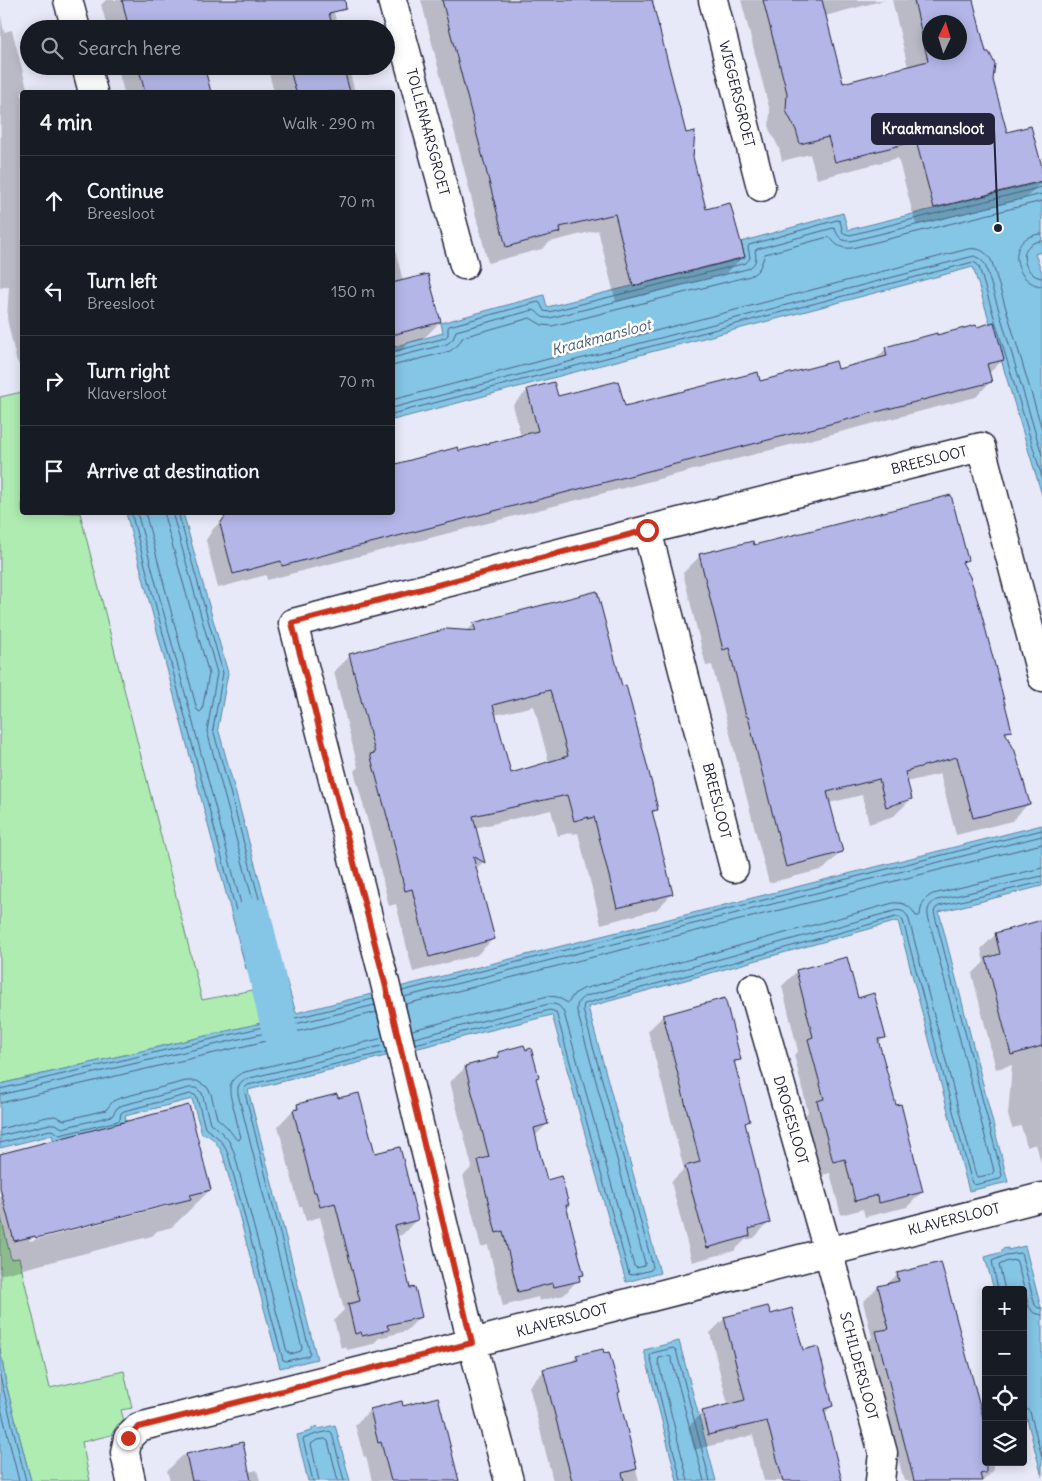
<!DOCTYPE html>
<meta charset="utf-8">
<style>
:root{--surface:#171b24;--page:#20242c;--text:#f1f3f6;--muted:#9ea1a6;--line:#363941}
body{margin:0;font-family:Delius,sans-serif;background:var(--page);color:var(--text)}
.controls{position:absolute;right:15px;bottom:15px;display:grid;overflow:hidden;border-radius:5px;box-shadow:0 2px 12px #0003}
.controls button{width:45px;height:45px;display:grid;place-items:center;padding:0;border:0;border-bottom:1px solid var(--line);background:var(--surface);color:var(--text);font:25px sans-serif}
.compass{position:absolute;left:922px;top:15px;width:45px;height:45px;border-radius:50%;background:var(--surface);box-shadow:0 2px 12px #0003;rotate:4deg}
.stop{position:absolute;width:15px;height:15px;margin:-11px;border:4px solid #c8321e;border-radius:50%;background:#fff}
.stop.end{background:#c8321e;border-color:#fff;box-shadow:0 1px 5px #0008}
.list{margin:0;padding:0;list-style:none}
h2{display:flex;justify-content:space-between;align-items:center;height:65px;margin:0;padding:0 20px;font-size:21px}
h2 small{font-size:16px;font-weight:400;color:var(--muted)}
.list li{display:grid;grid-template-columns:32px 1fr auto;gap:15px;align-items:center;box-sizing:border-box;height:90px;padding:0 20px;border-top:1px solid var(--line)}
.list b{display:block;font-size:19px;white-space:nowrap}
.list p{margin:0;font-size:16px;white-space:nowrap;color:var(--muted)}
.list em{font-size:16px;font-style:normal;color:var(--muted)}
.icon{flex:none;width:28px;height:28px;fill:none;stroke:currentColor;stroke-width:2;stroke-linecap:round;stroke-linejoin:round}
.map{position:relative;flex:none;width:1042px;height:1481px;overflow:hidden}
.search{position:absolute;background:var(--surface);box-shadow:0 2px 12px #0003;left:20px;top:20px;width:375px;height:55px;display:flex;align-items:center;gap:12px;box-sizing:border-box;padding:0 18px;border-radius:28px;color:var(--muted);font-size:19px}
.panel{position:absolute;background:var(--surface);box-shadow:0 2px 12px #0003;left:20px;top:90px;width:375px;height:425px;border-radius:5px}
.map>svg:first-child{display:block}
.green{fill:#afecb2;stroke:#688776}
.water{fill:#85c5e6;stroke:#5d84a2}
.shadow{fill:#0003;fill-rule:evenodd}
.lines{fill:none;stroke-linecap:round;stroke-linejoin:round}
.shore{stroke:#4a637f;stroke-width:1}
.canal{stroke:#85c5e6;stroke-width:36}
.building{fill:#b4b6e8;stroke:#22223b;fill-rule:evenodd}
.street-casing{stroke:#22223b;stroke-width:31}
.street{stroke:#fff;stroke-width:28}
.route{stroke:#c8321e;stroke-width:6}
.labels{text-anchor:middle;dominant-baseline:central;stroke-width:5;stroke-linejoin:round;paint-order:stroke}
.street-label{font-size:14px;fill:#22223b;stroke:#fff}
.water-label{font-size:15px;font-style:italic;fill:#455b77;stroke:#fff}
.leader{fill:none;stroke:#22223b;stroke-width:2}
.callout-dot{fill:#22223b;stroke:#fff;stroke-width:2}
.callout{fill:#22223b;stroke:#22223b;stroke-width:2}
.callout-label{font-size:15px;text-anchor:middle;font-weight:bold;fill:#fff}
</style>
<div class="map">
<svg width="1042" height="1481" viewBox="0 0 1042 1481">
<rect width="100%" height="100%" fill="#e8e9f8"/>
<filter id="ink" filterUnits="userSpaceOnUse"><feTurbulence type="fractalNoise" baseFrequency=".02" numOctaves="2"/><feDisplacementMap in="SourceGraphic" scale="10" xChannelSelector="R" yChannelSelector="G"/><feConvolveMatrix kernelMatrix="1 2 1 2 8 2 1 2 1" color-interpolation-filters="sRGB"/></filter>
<g filter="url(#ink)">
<path class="green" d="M22,392V512L80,513L202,1000L253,990L262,1023L0,1084V397Z
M0,1213L11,1259L19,1258L50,1388L124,1371L132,1408L121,1410L124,1421L118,1424L111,1435L82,1442L90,1481H31L6,1384L0,1348Z"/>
<path class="water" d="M1042,182V252L1035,254L1042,272V495L973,267L393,420V347L443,333L441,323L544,295L547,307L745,258L741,242L843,213L848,230Z
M126,513H183L228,673L218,728L281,960L246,969Z
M1042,825V886L939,912L1008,1182L969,1191L898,921L588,1007L660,1273L626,1282L552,1015L248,1090L317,1359L280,1368L223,1155C219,1146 212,1134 202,1134L192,1099L125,1116L127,1124L54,1142L52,1135L0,1148V1084L261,1023L253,990L286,979L296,1013Z
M1025,1246L1042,1312V1477L1023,1404V1290H994L985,1257L1002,1252V1249L1008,1248V1250Z
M679,1341L716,1481H677L644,1350Z
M0,1348L6,1384L31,1481H0Z
M335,1425L350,1481H308L297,1435L312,1431V1428L317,1426L319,1429Z"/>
<path class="shadow" d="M106,0H331L338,29H108L101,5Z
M421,0H654L653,8L705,210L743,256L726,274L616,302L598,230L550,242L542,249L488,263Z
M741,0H885L825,16L843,84L908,67L892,0H972L983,43L993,64L992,80L1006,134L1042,173V182L1026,198L916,225L898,158L817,179L810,154L782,161L779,148L769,129L770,111ZM930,22H960V52H930Z
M1,16L4,32L12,30L28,92H22V371L16,359L7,319L9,286L0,288Z
M117,66H203L210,92H124Z
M267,66H348L355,92H274Z
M392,222L394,225L393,242L403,281L440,322L422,340L409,343L401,351L392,353Z
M936,337L1003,360L988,374L990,382L976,397L267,580L266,575L218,588L206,540L213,529L228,514L392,512L458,452L521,437L513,405L528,390L557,397L624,407L759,383L837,370L873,361L886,349Z
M754,547L966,560L962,564L1010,730L1005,735L1029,803L1012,821L956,835L940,774L906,782L911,799L894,816L869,824L862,795L829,803L841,852L824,869L769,883L712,665L706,666L683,573L700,556Z
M474,624L621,687L657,809L651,815L672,894L656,910L601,924L578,833L573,834V832L558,836L551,810L475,828L483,862L475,870L493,939L477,955L413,972L396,904L389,906L375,848L354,771L358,767L334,672L350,656L466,632ZM534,706L549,763L510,774L495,715Z
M1042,922V1166L1036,1144L1027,1147L1021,1126L1012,1128L1008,1115L1012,1065L996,1069L972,974L984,962L981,949L996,934Z
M797,971L857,999L884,1037L878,1044L895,1106L922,1192L907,1207L865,1217L863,1209L841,1215L830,1173L818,1176L803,1117L808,1112L794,1055L798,1051L782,986Z
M663,1016L739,1059L734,1065L748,1121L744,1125L769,1222L754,1238L745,1240L734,1251L692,1262L671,1182L684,1169L648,1031Z
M499,1053L537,1077L535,1079L547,1124L535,1136L546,1181L567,1204L565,1207L583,1274L564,1295L539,1301L538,1297L503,1306L488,1245L481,1247L463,1176L472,1167L450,1082L466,1067L492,1060Z
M298,1105L374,1155L416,1220L402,1235L396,1236L409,1290L421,1316L406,1331L379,1338L373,1344L347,1350L346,1346L341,1348L334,1320L344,1310L320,1217L306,1221L302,1206H299L278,1126Z
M0,1155L210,1190L172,1227L157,1231L152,1236L0,1275ZM168,1203V1206L30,1241L29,1239Z
M898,1274L986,1462H992L994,1470L983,1481H904L898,1458L891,1460L862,1348L872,1337L863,1302L878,1287L886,1285Z
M770,1315L802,1351L832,1406L824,1414L841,1481H764L753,1435L694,1450L688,1427L703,1412L728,1405L710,1333L725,1318Z
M603,1355L616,1394L639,1481H553L529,1386L544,1371L570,1364L577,1356Z
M402,1407L458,1481H372L366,1456L364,1457L355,1425L370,1410Z
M242,1444L248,1472L257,1470L260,1481H170L167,1471L182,1456Z"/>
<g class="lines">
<path class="shore" d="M1042,234C1003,235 1014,285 1042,286
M1042,241C1013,243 1024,277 1042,278
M392,352L445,338L448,335V328L449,326L538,302L540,303L544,311L549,312L746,263L750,258L748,247L749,245L837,220L840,221L843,233L850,235L1042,187
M392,358L447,344L453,339L456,331L533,310C540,312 539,319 550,318L747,269C756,265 757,259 755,251L757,249L833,228L835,229C838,237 842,242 851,241L1042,194
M392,366L450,351L458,345L463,337L530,318L542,325L552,326L750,276C761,271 761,264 765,254L828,237H830C836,246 842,249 852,248L1042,201
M392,400L968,249C979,247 987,252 992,262L1042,429
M392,408L974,256L980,259L985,264L1042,455
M392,414L973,262L977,264L979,267L1042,477
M131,512L249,960L252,962L272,957L274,954L213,729L223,673L178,512
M137,512L254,953L256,954L265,952L266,949L207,731L217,673L172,512
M145,512L197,710L200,712L202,710L209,674L165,519V512
M402,991L1042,830
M404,997L1042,836
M406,1004L1042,844
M412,1030L548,996L557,997L568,1003L574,994L583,989L893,903C904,902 911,906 916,916H919L920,915C921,905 924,898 933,894L1042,868
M414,1038L549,1004C556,1003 561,1006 564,1013L634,1266L637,1268L644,1266L645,1263L577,1011C576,1004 579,999 586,996L894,911C901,909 907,912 909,920L976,1176L979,1177L992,1174L994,1171L928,916C927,908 930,903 937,900L1042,876
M415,1044L550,1010L556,1012L629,1274L632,1275L651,1270L653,1267L583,1010L584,1004L896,917H900L903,921L972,1183L974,1185L1000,1179L1002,1175L934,912L936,908L939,906L1042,882
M0,1089L263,1027L266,1025V1021L260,994L280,986L283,988L290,1014L296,1018L373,999
M0,1095L265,1033C279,1025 269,1010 267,998L276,994L279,996C282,1007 282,1020 295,1024L375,1005
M0,1103L266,1041L274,1036L281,1026L291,1031H300L377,1012
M0,1129L47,1117L55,1116L64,1120L106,1110L113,1101L120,1098L186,1081H197L207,1087L211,1094L217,1118L227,1127L236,1139L239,1140L241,1137C238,1128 236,1118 234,1109C229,1093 225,1079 245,1072L383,1038
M0,1136L50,1124H56L62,1128L112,1116L117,1108L123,1105L189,1088H196L202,1093L210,1123L221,1132L229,1141L234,1152L287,1352L291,1354L301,1351L302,1348L238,1094C237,1087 239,1082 246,1079L385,1045
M0,1143L50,1130L54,1131L60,1135L118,1121L120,1119L121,1113L124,1111L190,1094L195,1095L197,1098L205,1128L216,1136L224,1145L228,1154L283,1360L286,1361L308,1356L310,1353L244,1089L248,1085L386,1052
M998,1290L992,1261L1006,1255L1021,1253L1035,1305L1038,1308H1042
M1005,1290L999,1265L1008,1261L1016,1260L1017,1262L1029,1307L1034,1313L1042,1315
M0,1376L26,1481
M0,1404L19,1481
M1023,1408L1027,1409L1030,1412L1042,1457
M313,1481L303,1439L316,1434L330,1431L332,1433L344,1481
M319,1481L311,1444L317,1440L325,1439L328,1441L338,1481
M681,1481L650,1356L652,1353L673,1348L676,1350L710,1481
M688,1481L658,1361L659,1358L668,1356L671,1357L704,1481"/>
<path class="canal" d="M253,916L280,1032"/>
</g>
<path class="building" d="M122,0H345L346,9L329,13L333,29H279V27L271,29H129Z
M442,0H652L686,133L695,131L693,157L706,209L730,203L745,257L633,286L615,214L560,227L561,232L506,247Z
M763,0H822L843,83L928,61L914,0H973L986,52H989L995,64L993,80L1007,132L1031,126L1042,167V181L934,208L916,141L835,162L828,137L800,144L796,130L786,111L787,93ZM930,22H960V52H930Z
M138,66H204L211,92H145Z
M289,66H343L350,92H296Z
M428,274L441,322L392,335V283Z
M994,322L1004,360L987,364L992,382L282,566L281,561L233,574L220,524L228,512H392V465L458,447L459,451L538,431L527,389L554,382L558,396L618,381L625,406L758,372L760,381L836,361L838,369L887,356L885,347L937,333V335L976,325L977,327Z
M951,495L968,560L962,562L970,577L980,608L1012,731L1005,732L1015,751L1030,804L973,818L957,757L909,770V771L905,772L912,799L886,807L879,779L827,792L843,852L786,867L748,717L746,716L729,648L723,650L699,554L753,541L754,545Z
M597,591L622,686L626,685L652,784L658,810L652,811L673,894L617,908L594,817L588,819L589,817L574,821L567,795L473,816L485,863L473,856L495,939L429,957L412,889L405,891L391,831L370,754L375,753L349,654L447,629L476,631L473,623ZM550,690L568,756L511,773L493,705Z
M1042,920V1046L1011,1055L986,958L1000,954L995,933Z
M847,957L858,998L874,993L886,1038L878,1039L896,1105L901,1104L923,1192L879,1203L878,1195L855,1201L845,1159L833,1162L817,1101L824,1099L808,1039L813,1037L796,970Z
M725,998L741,1060L734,1061L750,1121L745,1123L770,1223L749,1229L750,1236L707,1248L685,1166L700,1162L663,1015Z
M524,1045L526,1050L531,1048L539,1077L536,1078L548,1124L534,1128L540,1154L547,1180L561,1176L569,1205H566L584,1275L579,1276L580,1281L554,1287L553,1283L518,1292L503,1231L496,1233L478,1160L489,1157L465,1066L499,1057L498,1052Z
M359,1093L375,1153L400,1147L418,1220L395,1226L410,1288L415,1287L422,1317L387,1325L389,1330L362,1336L361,1332L355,1334L348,1304L360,1301L335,1203L320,1207L316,1192H314L293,1110L298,1109L297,1104L337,1094L338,1098Z
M189,1105L211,1190L190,1195L191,1199L36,1238L35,1236L14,1241L0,1188V1154Z
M941,1262L986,1428V1473L980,1474L982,1481H914L876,1331L889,1329L878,1286L899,1281L897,1273Z
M768,1306L771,1314L792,1308L803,1350L818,1346L833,1406L824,1409L842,1481H783L767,1421L708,1435L702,1411L745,1400L724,1317Z
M603,1349L604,1353L609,1352L620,1392L618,1393L637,1469L622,1473L624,1481H572L543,1369L578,1360L576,1355Z
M438,1397L459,1481H391L381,1442L378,1443L370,1409L402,1401L403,1406Z
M243,1442L251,1481H192L186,1454Z"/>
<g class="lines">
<g class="street-casing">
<path id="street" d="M68,0L76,29
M392,0L464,265
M713,0L761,187
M86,66L93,92
M647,530L734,868
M753,988L828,1251L883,1453L880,1481
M131,1481L125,1453L128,1438L139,1427L472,1343L1042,1197
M509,1481L472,1343L384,979L293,623L647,530L981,447L1042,677"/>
</g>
<use href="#street" class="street"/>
</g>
</g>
<g class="lines" filter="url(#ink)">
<path class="route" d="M128,1438L139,1427L472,1343L384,979L292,623L647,530"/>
</g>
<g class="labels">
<g class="street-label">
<text transform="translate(737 94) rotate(76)">WIGGERSGROET</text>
<text transform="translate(428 132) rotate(75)">TOLLENAARSGROET</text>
<text transform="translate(929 460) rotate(-14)">BREESLOOT</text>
<text transform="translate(717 801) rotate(76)">BREESLOOT</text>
<text transform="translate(791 1120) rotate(74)">DROGESLOOT</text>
<text transform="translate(954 1219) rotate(-14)">KLAVERSLOOT</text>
<text transform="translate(562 1320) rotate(-15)">KLAVERSLOOT</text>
<text transform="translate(859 1366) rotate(75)">SCHILDERSLOOT</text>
</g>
<g class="water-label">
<text transform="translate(601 337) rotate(-15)">Kraakmansloot</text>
</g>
</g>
<path class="leader" d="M998 228L994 129"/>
<circle class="callout-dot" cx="998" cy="228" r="5"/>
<rect class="callout" x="872" y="114" width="122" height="30" rx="5"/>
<g class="callout-label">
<text x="933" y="134">Kraakmansloot</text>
</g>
</svg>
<div class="controls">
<button>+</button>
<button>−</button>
<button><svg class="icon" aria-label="locate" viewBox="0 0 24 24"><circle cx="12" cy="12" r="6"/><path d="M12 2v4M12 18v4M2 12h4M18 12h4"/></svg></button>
<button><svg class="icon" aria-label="layers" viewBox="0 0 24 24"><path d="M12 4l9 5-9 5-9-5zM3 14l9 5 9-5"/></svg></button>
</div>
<svg class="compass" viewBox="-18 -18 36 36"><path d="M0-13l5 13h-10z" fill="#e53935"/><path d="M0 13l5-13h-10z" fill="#9ea1a6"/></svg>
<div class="stop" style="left:647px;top:530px"></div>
<div class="stop end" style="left:128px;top:1438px"></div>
<div class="search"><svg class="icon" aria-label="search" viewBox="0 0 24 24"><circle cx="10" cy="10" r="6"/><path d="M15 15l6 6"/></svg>Search here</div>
<section class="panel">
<h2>4 min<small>Walk · 290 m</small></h2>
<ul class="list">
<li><svg class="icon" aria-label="ahead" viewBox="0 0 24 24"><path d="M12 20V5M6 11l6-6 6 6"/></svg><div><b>Continue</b><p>Breesloot</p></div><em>70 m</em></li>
<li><svg class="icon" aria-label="left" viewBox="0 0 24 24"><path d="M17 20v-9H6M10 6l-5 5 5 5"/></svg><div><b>Turn left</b><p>Breesloot</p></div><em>150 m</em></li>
<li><svg class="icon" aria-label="right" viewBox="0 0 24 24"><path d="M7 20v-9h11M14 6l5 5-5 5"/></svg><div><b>Turn right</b><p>Klaversloot</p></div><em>70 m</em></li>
<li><svg class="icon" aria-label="arrive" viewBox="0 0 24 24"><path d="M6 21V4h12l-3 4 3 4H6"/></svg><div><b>Arrive at destination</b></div></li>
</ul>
</section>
</div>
